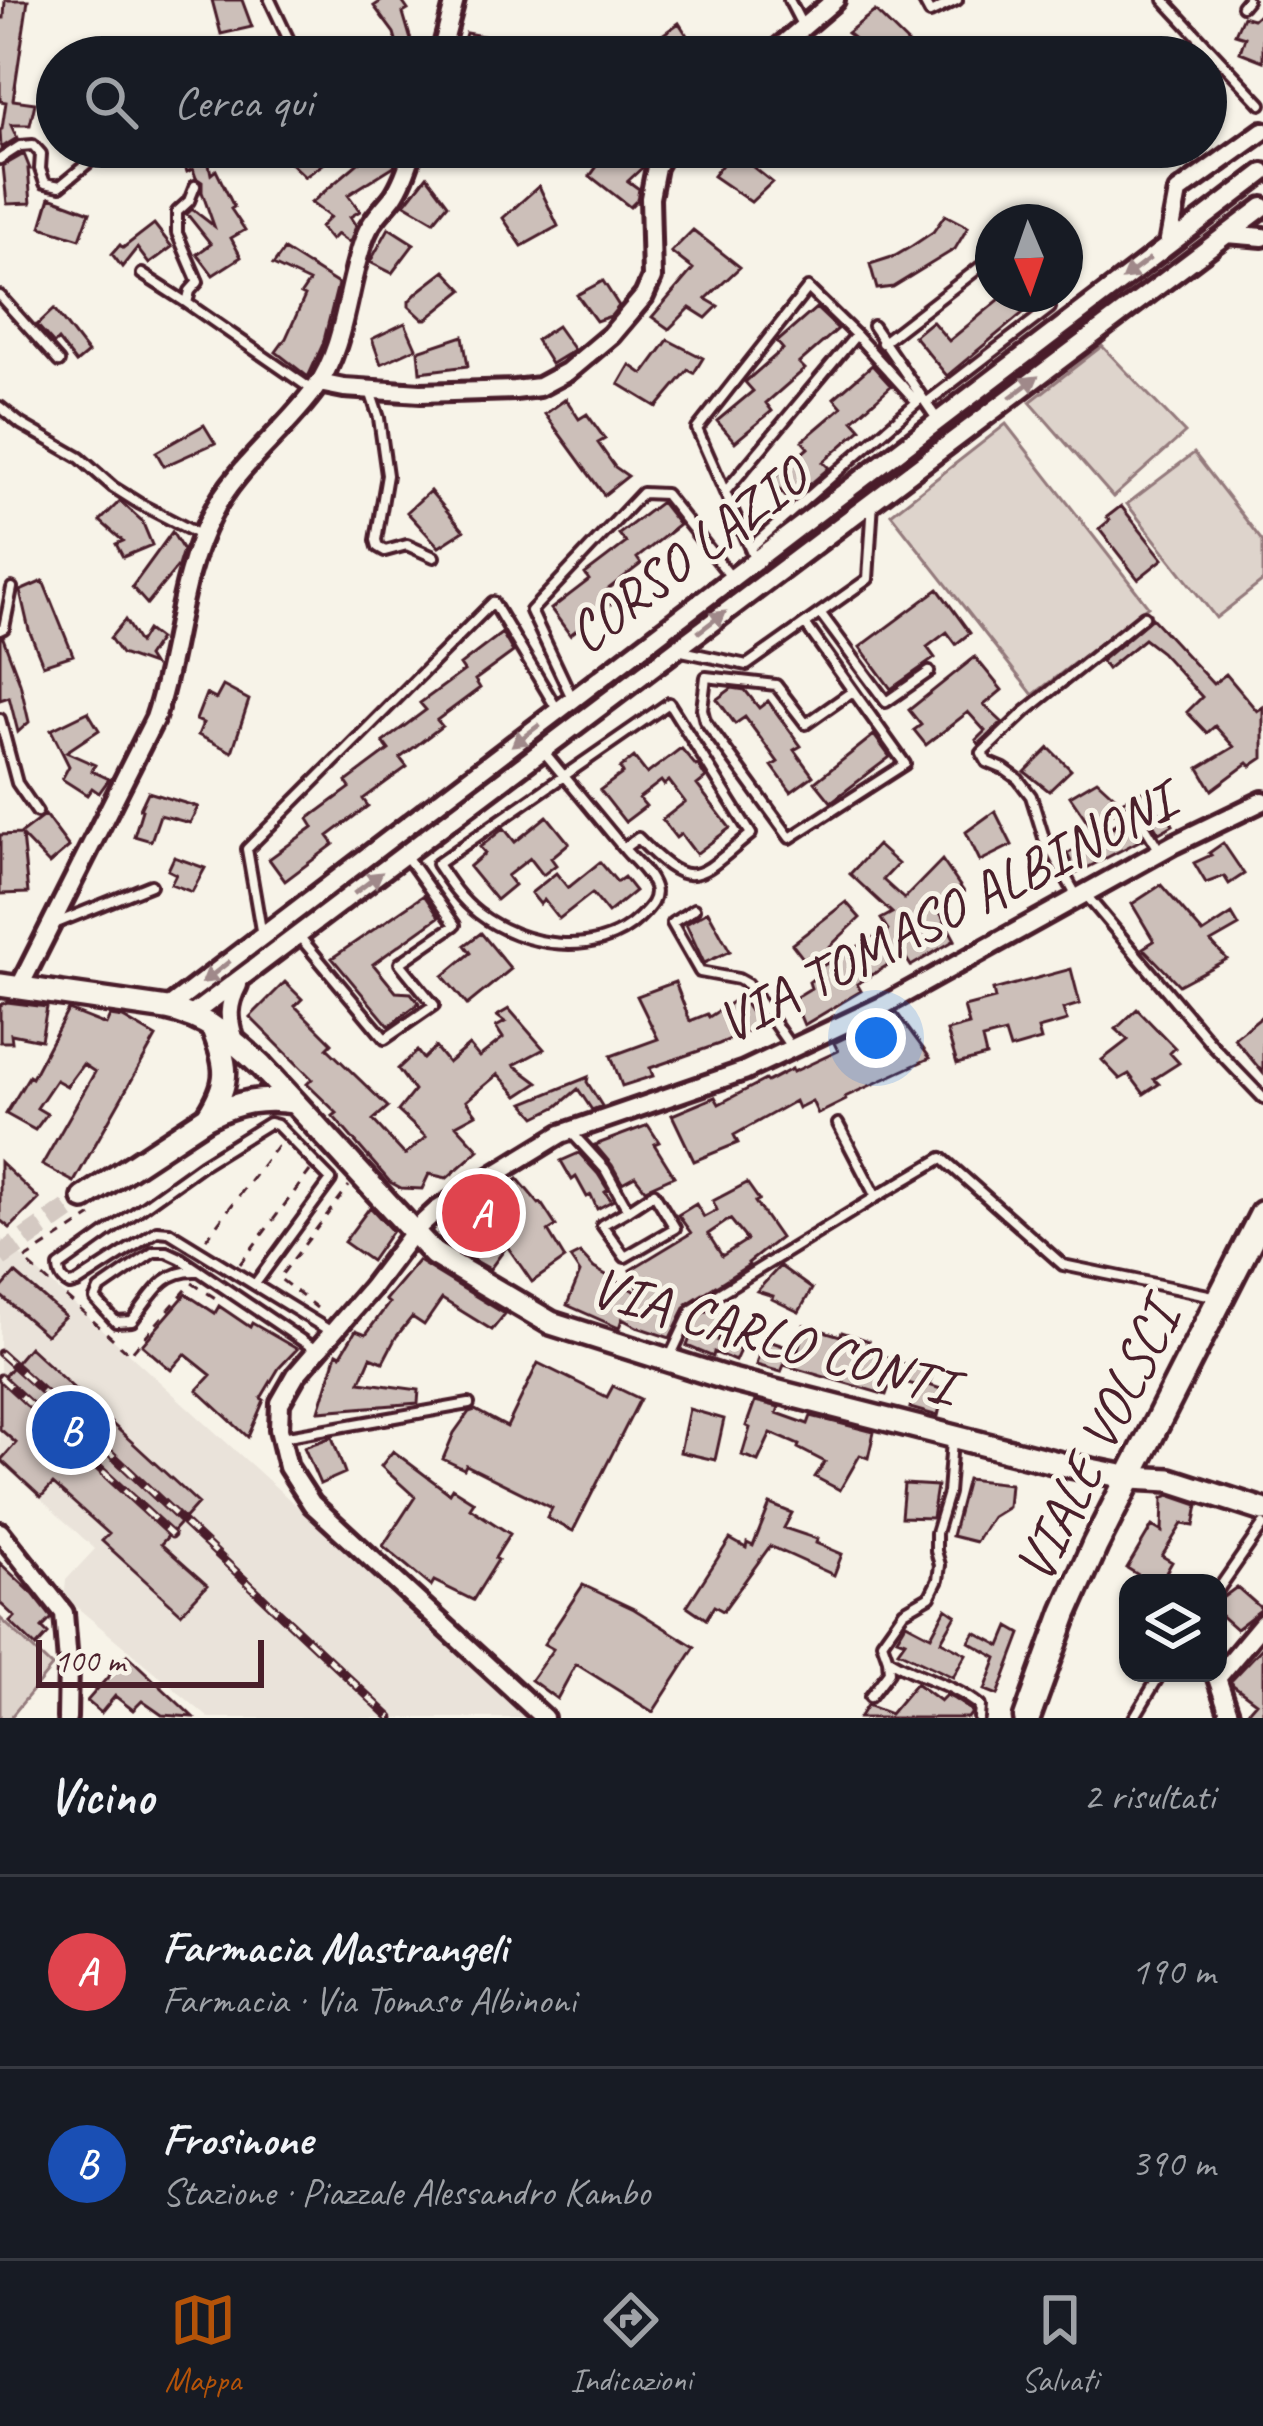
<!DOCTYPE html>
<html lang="it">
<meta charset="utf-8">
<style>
:root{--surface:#171b24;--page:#242831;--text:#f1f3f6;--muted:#9ea1a6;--line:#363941;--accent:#b45309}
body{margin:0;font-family:Caveat,sans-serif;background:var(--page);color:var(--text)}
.controls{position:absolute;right:36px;bottom:36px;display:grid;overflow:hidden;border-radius:24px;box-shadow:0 3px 9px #0004}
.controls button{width:108px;height:108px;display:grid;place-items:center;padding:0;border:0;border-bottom:3px solid var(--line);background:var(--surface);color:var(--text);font:60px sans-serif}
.compass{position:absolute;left:975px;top:204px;width:108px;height:108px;border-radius:50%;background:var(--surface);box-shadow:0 3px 9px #0004;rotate:178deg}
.scale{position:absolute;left:36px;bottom:30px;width:228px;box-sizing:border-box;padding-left:12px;border:6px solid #4a1f2b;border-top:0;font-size:33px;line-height:42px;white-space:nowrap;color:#4a1f2b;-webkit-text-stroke:9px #f7f3e8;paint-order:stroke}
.you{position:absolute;left:876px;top:1038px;width:42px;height:42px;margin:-30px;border:9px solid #fff;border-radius:50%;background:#1a73e8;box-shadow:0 0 0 18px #1a73e833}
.badge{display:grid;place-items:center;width:78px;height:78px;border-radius:50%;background:var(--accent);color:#fff;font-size:39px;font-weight:700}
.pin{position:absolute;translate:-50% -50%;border:6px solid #fff;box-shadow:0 3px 12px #0006}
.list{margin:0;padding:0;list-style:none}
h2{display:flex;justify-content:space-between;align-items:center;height:156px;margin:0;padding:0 48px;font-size:51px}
h2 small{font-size:39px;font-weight:400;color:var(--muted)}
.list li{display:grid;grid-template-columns:78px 1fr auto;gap:36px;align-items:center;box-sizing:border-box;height:192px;padding:0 48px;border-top:3px solid var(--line)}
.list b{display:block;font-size:45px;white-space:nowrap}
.list p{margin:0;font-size:39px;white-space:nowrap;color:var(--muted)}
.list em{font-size:39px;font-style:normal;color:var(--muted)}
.icon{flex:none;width:66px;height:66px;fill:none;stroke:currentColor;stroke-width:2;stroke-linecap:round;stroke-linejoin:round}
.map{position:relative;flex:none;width:1263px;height:1718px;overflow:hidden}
.search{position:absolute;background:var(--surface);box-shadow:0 3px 9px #0004;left:36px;right:36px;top:36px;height:132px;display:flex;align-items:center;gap:30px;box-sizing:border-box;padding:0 42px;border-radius:66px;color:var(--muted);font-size:45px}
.sheet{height:540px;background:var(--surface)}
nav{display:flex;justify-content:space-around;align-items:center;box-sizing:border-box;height:168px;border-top:3px solid var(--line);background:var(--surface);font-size:33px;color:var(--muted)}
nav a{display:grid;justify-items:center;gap:6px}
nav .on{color:var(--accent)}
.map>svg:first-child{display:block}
.built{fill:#eae3da}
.green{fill:#ded4cc;stroke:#947a7c;stroke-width:3}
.building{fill:#ccbfb9;stroke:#4a1f2b;stroke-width:3;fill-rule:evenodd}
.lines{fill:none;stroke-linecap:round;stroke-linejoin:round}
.tertiary-tunnel{stroke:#d4c9c2;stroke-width:21;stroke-dasharray:21 10;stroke-linecap:butt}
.service-casing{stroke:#4a1f2b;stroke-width:16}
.minor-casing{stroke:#4a1f2b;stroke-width:26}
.tertiary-casing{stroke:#4a1f2b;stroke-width:30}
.primary-casing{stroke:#4a1f2b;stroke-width:33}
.path{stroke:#4a1f2b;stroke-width:3;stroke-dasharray:9 9;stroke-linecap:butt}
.service{stroke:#f7f3e8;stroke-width:8}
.minor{stroke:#f7f3e8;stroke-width:16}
.tertiary{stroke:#f7f3e8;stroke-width:21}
.primary{stroke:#f7f3e8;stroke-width:24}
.rail-casing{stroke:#4a1f2b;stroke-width:9}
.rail{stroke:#f7f3e8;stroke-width:4.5;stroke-dasharray:14;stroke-linecap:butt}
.oneway{fill:#a0898a}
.labels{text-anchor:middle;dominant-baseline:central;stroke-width:10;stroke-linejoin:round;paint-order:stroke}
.street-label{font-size:57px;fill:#4a1f2b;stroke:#f7f3e8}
</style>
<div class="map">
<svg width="1263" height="1718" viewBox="0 0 1263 1718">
<rect width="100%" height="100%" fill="#f7f3e8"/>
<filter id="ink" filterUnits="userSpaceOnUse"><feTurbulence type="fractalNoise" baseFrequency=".00833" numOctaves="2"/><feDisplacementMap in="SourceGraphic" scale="24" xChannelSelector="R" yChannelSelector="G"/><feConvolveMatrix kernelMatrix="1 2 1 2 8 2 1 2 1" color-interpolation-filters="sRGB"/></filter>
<g filter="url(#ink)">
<path class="built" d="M0,1237L473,1666L526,1718H209L73,1604L65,1591L66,1580L95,1549L0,1462Z"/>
<path class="green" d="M1102,346L1185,433L1113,497L1030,402Z
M1006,424L1148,606L1033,695L891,514Z
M1194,453L1263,542V581L1216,618L1127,504Z
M0,1618L52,1667L10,1718H0Z"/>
<path class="building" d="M5,0H28L13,100L35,103L30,125H11L17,138L1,148L0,130L2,129L6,102L0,101V18H4Z
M212,0H242L252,27L221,34Z
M383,0H401L408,10L403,13L416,57H401L394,33L374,6Z
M1263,10V61L1240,52L1245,37L1235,34L1243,16L1253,19Z
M875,11L922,57H878L847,33Z
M679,23L701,57H657L648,45Z
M466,33L516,42L490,57H459Z
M288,147H314L326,162L305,177L280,153Z
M377,147H387L396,161L394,166L348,195L360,211L350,217L356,226L351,240L348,242L337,234L331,240L320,227L330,217L311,203Z
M611,147H629L647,157L643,167L628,181L639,189L637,200L630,207L590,176Z
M206,150L211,174L216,170L234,207L231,209L245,230L231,238L241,257L213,275L197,254L211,244L187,214L192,209L214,226L202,192V182L196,178L193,169L187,172L182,159Z
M733,151L772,182L751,202L713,176Z
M24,154L30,169H28L31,203L7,204L3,166Z
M427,176L448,204L434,221L405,204Z
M539,186L558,226L522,246L503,218Z
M50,197L90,212L80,239L41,227Z
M945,215L968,227L955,249L893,287L877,289L870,264L895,256L912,246L933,232Z
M154,224L172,247L149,264L137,248L122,267L112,254L120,245L123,248Z
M389,228L414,244L392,273L370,262Z
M693,230L740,267L706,299L718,306L706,318L690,308L669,329L652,317L693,269L671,252Z
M284,250L338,284L323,344L308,377L276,352L286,338L305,296L301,294L309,282L273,265Z
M445,271L463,290L427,319H423L409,306V301L419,291Z
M603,281L619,306L611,316L596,321L577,295Z
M1006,294H1028L1035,303L947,376L914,336L932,321L949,341Z
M816,308L838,329L799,363L805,369L766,403L772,411L735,442L717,421L753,391L745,382L783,349L777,342Z
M54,309L88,353L76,363L58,340L54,344L37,325Z
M405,323L416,348L381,364L372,339Z
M557,326L574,350L551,364L536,340Z
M463,336L468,366L420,372L418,351Z
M668,340L703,358L694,373L688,370L657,407L619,384L630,365L643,374Z
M872,365L891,386L853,420L861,429L823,462L829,468L790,502L771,480L808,448L802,441L842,407L834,398Z
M566,399L579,419L587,414L605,439L598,443L615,467L628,476L604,495L545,414Z
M204,425L215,443L164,466L156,452Z
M430,491L464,531L439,547L407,512Z
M120,501L142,521L152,545L123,557L116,544L123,541L100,521Z
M661,502L679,525L637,558L641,564L603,593L611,604L570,635L551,609L589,580L585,574L626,543L619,534Z
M1121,506L1163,559L1138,579L1099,529L1110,520L1107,517Z
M172,532L183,550L178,566L147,604L132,587Z
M43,581L73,655L43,665L29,630L20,591Z
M938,589L970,633L956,644L947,632L927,647L935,658L891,689L860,647Z
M1152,618L1213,684L1226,674L1257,711L1263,707V758L1251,766L1248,763L1212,790L1199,768L1234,747L1215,726L1207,733L1187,712L1202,697L1161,652L1144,639L1107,669L1101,661Z
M125,620L139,643L147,630L159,639L147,657L152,665L121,654L110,638Z
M502,633L513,652L475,680L480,688L437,720L442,726L400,758L407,767L363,799L368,806L328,836L334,844L285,881L269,859L313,827L308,819L350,788L346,782L389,750L383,742L426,710L420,703L464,671L460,665Z
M0,638H3L20,683L29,722L18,732L9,697L0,700Z
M975,657L1002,690L984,705L1002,722L979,744L976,740L985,731L968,712L926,745L914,730L921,725L909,710Z
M223,686L249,700L232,752L198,735L203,723L196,720L206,694L216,699Z
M732,688L745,690L759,708L768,701L801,746L794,750L813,776L791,792L772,766L778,762L745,717L735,724L717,699Z
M88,712L99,730L66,752L95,765L92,771L109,779L99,793L92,788L87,795L62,779L69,766L51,730Z
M874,735L890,757L831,802L815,782Z
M681,748L696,766L698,765L706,778L697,785L730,828L696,854L681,834L676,838L662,820L685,802L669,781L664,785L661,781L639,798L646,806L625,822L600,790L623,773L620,768L634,757L647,774Z
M1049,748L1071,770L1049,791L1025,772Z
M1097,780L1121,802L1146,789L1157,810L1164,818L1168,816L1173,825L1159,833L1142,806L1137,802L1108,812L1103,820L1107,827L1114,828L1132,820L1143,839L1077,873L1067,854L1098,837L1070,796Z
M148,792L198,807L190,823L160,815L151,841L134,836L142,810L140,809Z
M995,811L1012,845L980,861L966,832Z
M45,815L69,847L49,864L22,836L28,893L0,894V835L20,834Z
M547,816L569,843L551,858L556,865L543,875L530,858L507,876L514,885L496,900L469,867L485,853L480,847L504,828L515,842Z
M1223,843L1244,874L1229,884L1224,876L1206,883L1194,863L1211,855L1209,853Z
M877,845L898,864L883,880L904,899L942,860L964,892L936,905L955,940L911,966L904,955L857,984L861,991L804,1025L793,999L811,988L809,982L817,976L813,971L888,930L881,919L892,913L850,874Z
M174,857L205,868L192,892L171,884L176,874L168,870Z
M600,862L617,882L624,877L635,891L608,913L592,893L559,919L544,900L540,904L531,893L556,873L568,888Z
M1161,885L1203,933L1232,914L1239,926L1211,942L1227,959L1179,985L1143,948L1154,941L1132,904Z
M424,895L439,917L373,964L396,992L411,993L419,1003L389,1026L332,958Z
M846,902L860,918L809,966L792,944Z
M708,911L730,951L704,963L686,924Z
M481,933L511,969L467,1005L443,976L471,953L465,945Z
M1071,969L1080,1004L1063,1009L1067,1021L1038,1029L1041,1040L1010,1049L1005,1033L982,1039L986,1056L957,1064L947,1031L969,1025L964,1007L995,999L993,990Z
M285,982L302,999L295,1006L332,1043L327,1048L388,1107L373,1120L405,1155L426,1137L398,1111L414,1091L398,1069L417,1051L423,1059L435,1047L448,1063L469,1045L479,1057L503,1038L496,1027L505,1022L497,1016L509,1009L544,1049L514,1065L538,1083L518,1096L498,1074L466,1101L476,1114L456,1125L479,1150L447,1178L429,1174L422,1189L401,1188L390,1182L333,1116L337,1113L307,1084L312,1079L250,1017Z
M675,982L690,1021L707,1014L709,1017L740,997L761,1026L719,1044L650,1068L653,1076L622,1086L611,1056L658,1039L637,996Z
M7,1002L47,1007L41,1040L11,1034L12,1042H0V1005Z
M1137,1009L1175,1048L1170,1053L1179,1063L1154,1079L1159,1084L1144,1094L1129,1074L1120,1079L1102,1060L1128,1040L1116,1029Z
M68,1010L106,1025L110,1016L123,1018L156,1037L74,1182L42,1165L95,1072L83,1064L67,1086L56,1080L37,1108L47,1114L35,1130L6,1114L29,1076L32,1078Z
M897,1013L930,1058L845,1097L846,1100L818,1114L812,1101L798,1108L795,1101L734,1135L738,1143L694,1161L672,1115L715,1097L719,1104L765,1080L767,1082L792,1069L793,1072L838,1051L834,1043Z
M1263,1015V1073L1234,1038Z
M588,1077L587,1082L602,1106L592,1110L578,1089L558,1106L536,1117L524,1103Z
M648,1125L659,1142L654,1144L674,1176L645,1189L635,1176L622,1183L612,1165L595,1145Z
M579,1153L598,1174L608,1190L605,1192L612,1201L597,1209L591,1195L587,1197L576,1177L572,1180L561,1161Z
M0,1162L39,1199L10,1228L0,1220Z
M518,1179L539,1204L541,1203L556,1226L548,1231L565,1259L532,1282L507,1246L490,1269L467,1256L466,1218Z
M747,1183L759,1200L755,1202L780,1238L748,1263L749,1265L687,1304L670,1338L637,1327L622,1319L619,1328L567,1305L580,1273L570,1258L580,1253L594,1268L641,1295L630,1270L691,1233L678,1215L696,1204L704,1217L717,1210L713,1201ZM730,1219L747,1240L722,1256L708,1234Z
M370,1207L392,1231L371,1261L344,1242Z
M418,1261L505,1314L492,1330L442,1299L424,1325L412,1317L396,1337L383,1362L371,1357L360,1382L419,1390L418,1403L319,1411L337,1353L341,1355L356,1330L366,1334L389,1303L385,1300Z
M780,1266L812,1289L799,1312L772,1299L773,1296L757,1291Z
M15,1273L65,1316L46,1335L0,1295V1290Z
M186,1294L215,1313L219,1306L250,1327L252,1323L297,1349L279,1368L261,1398L264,1400L248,1437L197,1390L211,1375L185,1354L171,1370L142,1345Z
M709,1310L727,1315L718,1341L740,1350L735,1361L714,1352L713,1357L687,1346L698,1316Z
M804,1325L840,1336L842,1332L869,1341L866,1349L910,1366L911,1363L934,1370L929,1385L944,1390L938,1416L910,1408L915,1385L892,1378L886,1395L784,1365L781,1372L756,1365L763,1339L798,1351Z
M29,1347L198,1503L161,1544L207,1585L181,1613L102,1541L109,1534L53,1484L41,1497L1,1460L16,1443L0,1429V1381Z
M538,1363L607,1397L613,1386L640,1399L573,1531L547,1518L552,1508L466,1465L464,1469L443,1459L454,1433L469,1412L475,1410L507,1427Z
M755,1401L779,1407L777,1413L808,1424L811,1416L874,1432L868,1458L860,1455L840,1490L815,1477L825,1462L798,1448L799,1445L771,1433L758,1461L742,1455L750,1428L746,1426Z
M689,1409L724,1419L715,1460L680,1452Z
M332,1437L345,1473L320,1484L304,1447Z
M393,1451L449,1493L452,1488L474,1502L470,1508L510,1534L495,1558L498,1560L473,1600L434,1581L431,1586L383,1546L415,1497L381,1466Z
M967,1479L1010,1484L1008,1507L992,1517L976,1542L952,1536Z
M904,1484L937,1486L932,1518L901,1517Z
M1169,1495L1198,1505L1194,1526L1182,1524L1162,1556L1172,1562L1160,1583H1136L1140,1576L1127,1568L1152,1526L1162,1532L1163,1498Z
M770,1504L792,1513L784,1528L817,1539L816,1543L842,1554L834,1575L770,1546L723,1611L714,1606L706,1619L687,1606L730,1539L746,1548L747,1543L753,1546Z
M0,1563L34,1595L52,1618L42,1628L48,1634L36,1647L10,1622L15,1617L0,1603Z
M583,1585L634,1609L695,1647L653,1712L576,1664L557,1699L531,1680L553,1649L544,1644Z
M1237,1587L1262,1609L1236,1629L1218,1613V1601Z
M946,1608L956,1615L941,1641L966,1654L953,1677L898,1651L905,1641L897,1638L906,1623L931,1636Z
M1009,1627L1021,1634L998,1695L985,1690L997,1658L969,1642L975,1632L1001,1646Z
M1263,1647V1718H1242L1256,1702L1233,1685L1231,1681Z
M127,1655L193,1717L162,1715L142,1701L133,1710L115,1696L101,1713L87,1701Z
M916,1683L940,1701L946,1695L954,1699L971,1710V1714L968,1718H859L867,1705L890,1714Z"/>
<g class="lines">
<path class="tertiary-tunnel" d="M0,1257L84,1198"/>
<g class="service-casing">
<path id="service" d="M270,0L297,57
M789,0L802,25
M923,0L930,13L957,0
M1164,0L1261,104
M1242,6L1247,0
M635,47L642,57
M0,159L20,146L33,145L41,154L40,169L45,183L60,186L100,153L141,154
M195,186L189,201L177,212V233L198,282L190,291L187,303L314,391
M142,274L187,303
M0,296L59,362
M873,326L937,419
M882,343L993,257
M370,391L379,418L387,475L376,540L378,547L385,551L407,545L434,557
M926,403L1050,308L1039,294
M0,407L21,424L80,458L113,487L140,504L200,535
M725,492L856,335L808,288L697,429L754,558
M750,548L917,402L856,335
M821,614L886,702L929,672
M806,625L905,764L790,838L705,721L702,709L706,677L776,685L806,724L853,691
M0,630L4,628L12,588
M677,650L747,665L868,579L873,502
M572,698L531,611L642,493L665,494L731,577
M0,719L17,783L37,812
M544,752C571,785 599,818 626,851C635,861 650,874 654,887C658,900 648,909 639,918C597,959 522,947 478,913C461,900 449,882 437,864L669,703L751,834C697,878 693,895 638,838L624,848
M1111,820L1135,810L1160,851
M1076,895L1044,838L1031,796L1018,779L1004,769L987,762L982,753L1026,711L1144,616
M1086,895L1215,1048L1263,1098
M694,909L672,923L700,972L738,979L747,984L791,1047
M54,924L151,885
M262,936L247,849L493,602L557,709
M299,936L385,1039L434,1005L400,963L455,925L406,856
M571,1132L605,1169L628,1210L654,1193L675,1228L625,1257L602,1225L628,1210
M876,1197L942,1158L1063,1265L1218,1297
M198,1271C162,1269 152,1296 132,1321L116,1322L95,1299L99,1290L154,1252H167L180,1258L316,1350
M255,1284L331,1180L277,1125L269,1123L203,1164L59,1267C59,1276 62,1281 70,1285L77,1283L157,1231L169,1232L330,1331
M669,1359L692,1310L876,1197L838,1124
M282,1437L469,1404
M1218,1590L1263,1525
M888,1659C918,1678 952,1683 980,1706L979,1718
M870,1697L889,1672L888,1659L882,1642L904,1611L930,1596L938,1580L940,1565L936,1551V1533L948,1493L952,1440
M1134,1718L1161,1673"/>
</g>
<g class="minor-casing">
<path id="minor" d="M440,57L455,0
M768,57L835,0
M1227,234L1263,237
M1168,245L1178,192L1263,131
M319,383L344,388L421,393L515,390L539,387L567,372L611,335L644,296L652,278L650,198L656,167L667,147
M19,988L155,718C178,651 178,580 211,516C235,467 283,433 315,389C347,345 346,284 366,234C372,219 383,210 393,197C403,183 409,164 414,147
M167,1009L1263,173
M193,1014L1263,207
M235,1041C228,1019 227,1006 238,985
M0,1532L64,1613L68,1663L67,1718
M1230,1716L1217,1678L1263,1623
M544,1718L312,1504L288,1467L279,1429L280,1403L296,1375L371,1288L414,1231L437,1210L561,1134L744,1071L886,1004L1174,844L1263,801"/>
</g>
<g class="tertiary-casing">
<path id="tertiary" d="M0,985L167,1009C206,1017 233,1039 261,1066L434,1254L551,1323L728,1379L1061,1464L1131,1478L1170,1480L1263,1510
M208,1116C232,1079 227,1066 212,1026
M84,1198L207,1117C237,1102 261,1097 294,1102"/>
</g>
<g class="primary-casing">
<path id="primary" d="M1027,1718L1065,1613L1095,1545L1263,1214"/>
</g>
<path class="path" d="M206,1239L280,1142
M240,1264L310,1171
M50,1283L24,1260L92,1216
M66,1297L130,1354L192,1283L220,1301
M317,1308L279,1278L349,1186"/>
<use href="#service" class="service"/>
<use href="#minor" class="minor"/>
<use href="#tertiary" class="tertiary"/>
<use href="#primary" class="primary"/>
<g class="rail-casing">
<path id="rail" d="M0,1353L90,1434L391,1718
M0,1377L172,1535"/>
</g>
<use href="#rail" class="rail"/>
</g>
<defs><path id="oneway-solid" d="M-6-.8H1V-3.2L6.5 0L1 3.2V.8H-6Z" transform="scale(3)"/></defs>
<g class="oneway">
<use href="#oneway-solid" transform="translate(1136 269) rotate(143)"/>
<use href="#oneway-solid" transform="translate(1024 387) rotate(-37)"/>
<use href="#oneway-solid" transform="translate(712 622) rotate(-37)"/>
<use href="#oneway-solid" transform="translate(526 735) rotate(143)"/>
<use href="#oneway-solid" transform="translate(368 883) rotate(-37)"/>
<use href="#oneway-solid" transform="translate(216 972) rotate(142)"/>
</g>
</g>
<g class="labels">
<g class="street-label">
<text transform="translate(687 555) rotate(-37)">CORSO LAZIO</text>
<text transform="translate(945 912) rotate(-27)">VIA TOMASO ALBINONI</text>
<text transform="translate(773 1336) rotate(16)">VIA CARLO CONTI</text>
<text transform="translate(1096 1442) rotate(-64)">VIALE VOLSCI</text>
</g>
</g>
</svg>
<div class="controls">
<button><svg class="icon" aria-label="layers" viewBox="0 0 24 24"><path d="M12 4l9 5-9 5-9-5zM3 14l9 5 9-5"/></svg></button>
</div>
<svg class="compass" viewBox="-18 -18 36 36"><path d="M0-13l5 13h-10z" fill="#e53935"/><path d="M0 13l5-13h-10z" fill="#9ea1a6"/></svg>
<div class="scale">100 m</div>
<div class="you"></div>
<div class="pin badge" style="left:481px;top:1213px;background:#e0444e">A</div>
<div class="pin badge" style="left:71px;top:1430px;background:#1a4fb4">B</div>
<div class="search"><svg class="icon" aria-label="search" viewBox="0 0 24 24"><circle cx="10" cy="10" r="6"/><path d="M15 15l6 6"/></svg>Cerca qui</div>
</div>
<section class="sheet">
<h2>Vicino<small>2 risultati</small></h2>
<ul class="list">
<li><span class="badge" style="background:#e0444e">A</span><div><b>Farmacia Mastrangeli</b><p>Farmacia · Via Tomaso Albinoni</p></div><em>190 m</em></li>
<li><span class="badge" style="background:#1a4fb4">B</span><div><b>Frosinone</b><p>Stazione · Piazzale Alessandro Kambo</p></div><em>390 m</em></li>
</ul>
</section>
<nav>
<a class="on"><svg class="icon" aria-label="map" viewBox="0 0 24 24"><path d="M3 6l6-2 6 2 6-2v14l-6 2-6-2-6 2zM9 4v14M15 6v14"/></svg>Mappa</a>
<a><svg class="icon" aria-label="directions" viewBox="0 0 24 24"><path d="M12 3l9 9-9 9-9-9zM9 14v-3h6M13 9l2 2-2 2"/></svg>Indicazioni</a>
<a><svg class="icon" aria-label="saved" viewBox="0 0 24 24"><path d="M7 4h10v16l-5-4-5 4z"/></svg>Salvati</a>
</nav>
